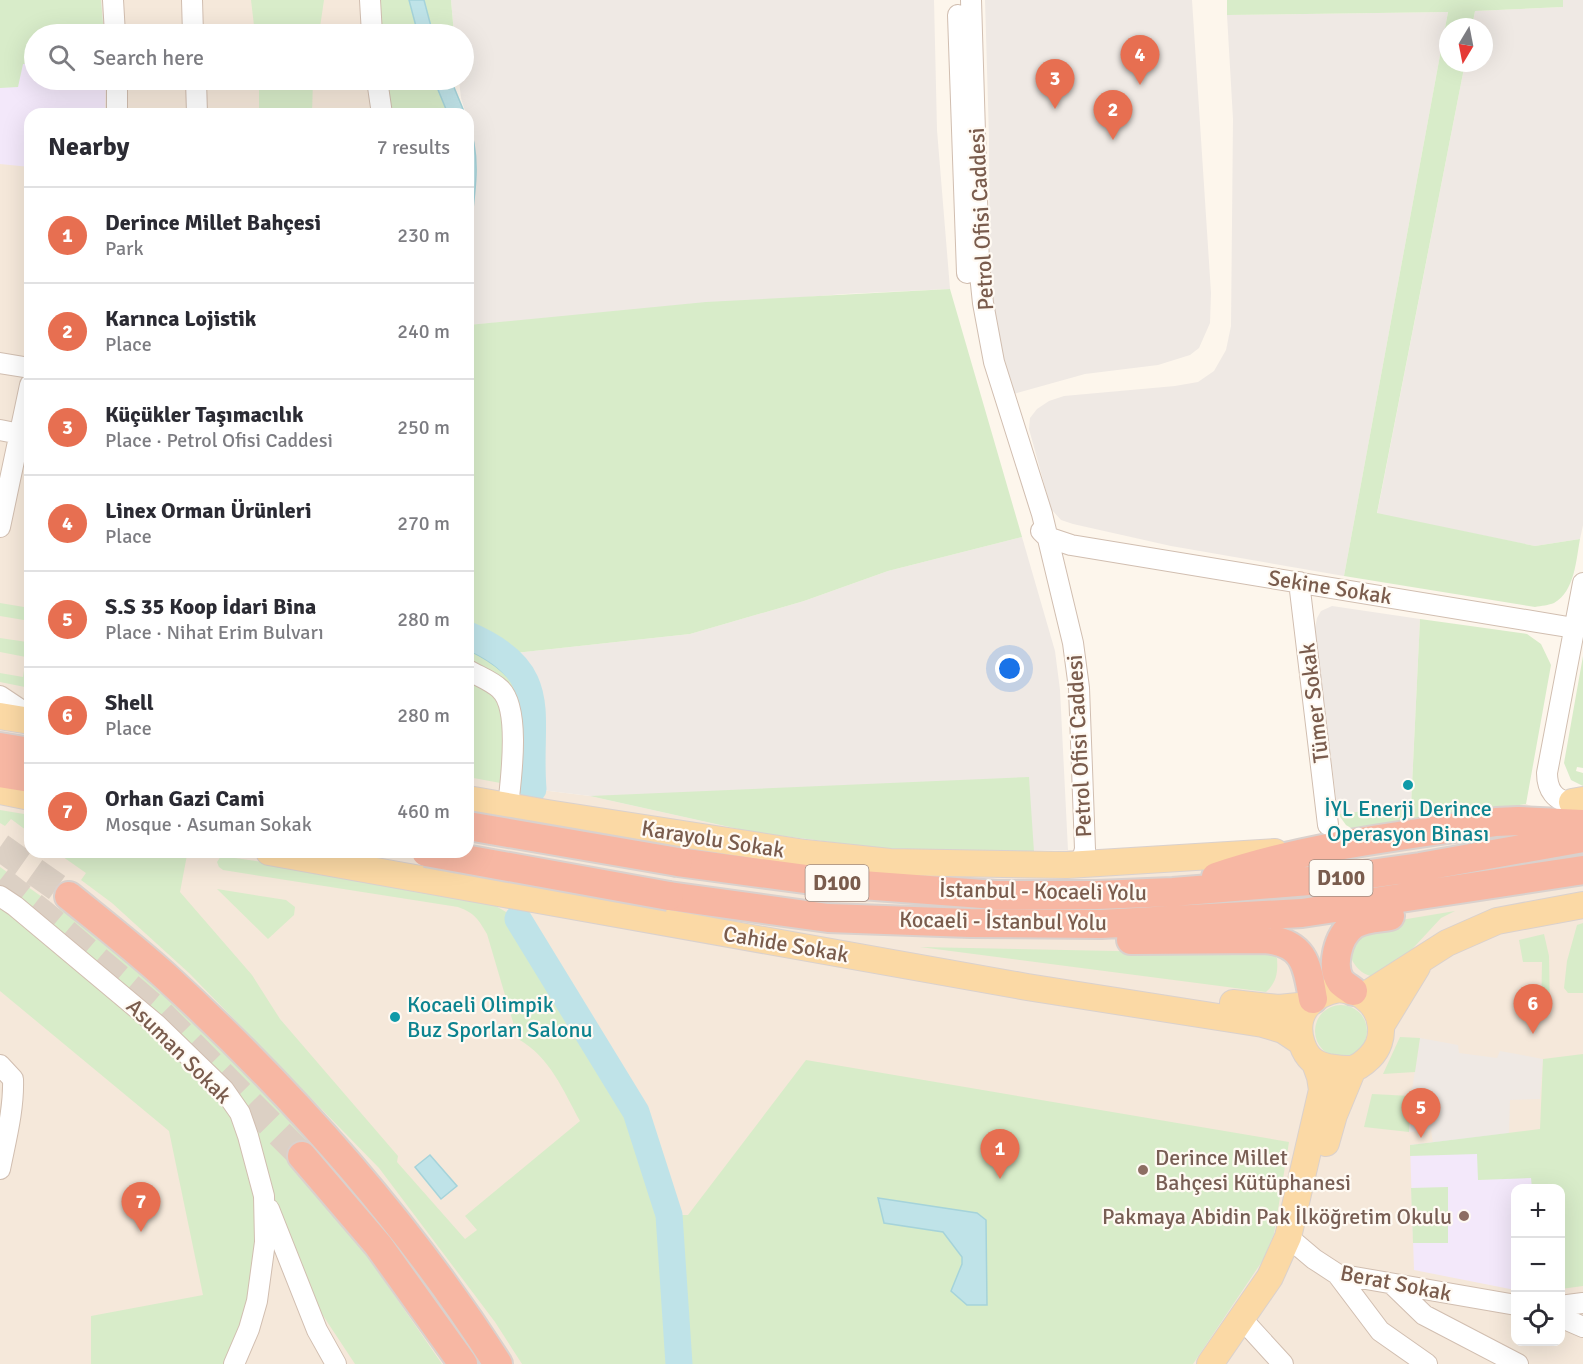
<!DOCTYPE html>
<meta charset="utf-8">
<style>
:root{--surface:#fff;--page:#f2f2f3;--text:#2b2b33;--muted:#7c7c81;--line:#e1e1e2;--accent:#e76f51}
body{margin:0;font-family:Signika,sans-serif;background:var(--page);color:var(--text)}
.controls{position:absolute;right:18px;bottom:18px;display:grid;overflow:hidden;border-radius:12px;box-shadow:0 6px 24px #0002}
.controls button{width:54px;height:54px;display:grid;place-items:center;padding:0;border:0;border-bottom:2px solid var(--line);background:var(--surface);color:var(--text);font:30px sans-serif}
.compass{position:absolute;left:1439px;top:18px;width:54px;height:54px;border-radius:50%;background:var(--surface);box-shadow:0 6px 24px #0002;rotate:190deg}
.you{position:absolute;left:1010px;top:669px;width:21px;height:21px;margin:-15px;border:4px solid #fff;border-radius:50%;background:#1a73e8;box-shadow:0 0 0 9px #1a73e833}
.badge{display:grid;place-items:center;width:39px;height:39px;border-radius:50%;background:var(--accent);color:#fff;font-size:20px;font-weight:700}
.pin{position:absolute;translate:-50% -50px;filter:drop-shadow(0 2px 3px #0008)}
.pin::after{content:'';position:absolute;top:32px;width:21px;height:18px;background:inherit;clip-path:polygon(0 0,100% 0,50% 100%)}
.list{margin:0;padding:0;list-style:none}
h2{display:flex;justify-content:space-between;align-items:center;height:78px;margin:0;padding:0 24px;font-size:26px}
h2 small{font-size:20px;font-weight:400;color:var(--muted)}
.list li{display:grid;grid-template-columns:39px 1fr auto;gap:18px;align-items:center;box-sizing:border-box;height:96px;padding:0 24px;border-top:2px solid var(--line)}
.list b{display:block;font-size:22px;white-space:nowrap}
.list p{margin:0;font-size:20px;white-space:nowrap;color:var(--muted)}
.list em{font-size:20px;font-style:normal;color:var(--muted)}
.icon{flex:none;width:33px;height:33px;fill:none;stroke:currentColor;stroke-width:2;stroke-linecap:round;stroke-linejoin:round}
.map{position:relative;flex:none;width:1583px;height:1364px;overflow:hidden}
.search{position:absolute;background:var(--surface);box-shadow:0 6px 24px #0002;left:24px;top:24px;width:450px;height:66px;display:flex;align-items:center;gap:15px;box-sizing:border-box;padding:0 21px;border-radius:33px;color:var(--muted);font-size:22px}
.panel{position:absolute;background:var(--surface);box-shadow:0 6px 24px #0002;left:24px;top:108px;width:450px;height:750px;border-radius:18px}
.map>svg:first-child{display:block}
.residential{fill:#f5e8da;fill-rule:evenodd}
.industrial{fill:#efe9e4}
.education{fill:#f3e8fa}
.green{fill:#d8ecc9}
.water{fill:#bfe3e8;stroke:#a5d3da;stroke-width:1.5}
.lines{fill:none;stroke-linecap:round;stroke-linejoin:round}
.river{stroke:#bfe3e8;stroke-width:27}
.highway-tunnel{stroke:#dcd0c4;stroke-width:28;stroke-dasharray:28 14;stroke-linecap:butt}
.minor-casing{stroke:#d1beb0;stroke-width:22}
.major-casing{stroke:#dad1cd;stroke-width:28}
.highway-casing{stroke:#dad1cd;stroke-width:32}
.minor{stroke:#fff;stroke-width:20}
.major{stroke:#fbd9a5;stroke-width:26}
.highway{stroke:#f7b7a3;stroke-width:28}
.highway-bridge-casing{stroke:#dad1cd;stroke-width:32;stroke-linecap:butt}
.highway-bridge{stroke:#f7b7a3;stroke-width:28}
.culture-dot{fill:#0f9aa8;stroke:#fffaf3;stroke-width:2}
.education-dot{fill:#8d6e63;stroke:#fffaf3;stroke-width:2}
.labels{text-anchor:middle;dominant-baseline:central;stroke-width:4.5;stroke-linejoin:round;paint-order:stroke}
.shield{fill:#fffaf3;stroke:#a28b7f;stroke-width:1.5}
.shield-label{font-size:21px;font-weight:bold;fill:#7a5c4d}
.street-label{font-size:22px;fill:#7a5c4d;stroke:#fffaf3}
.culture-label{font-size:22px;fill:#0d838f;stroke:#fffaf3}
.education-label{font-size:22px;fill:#785e54;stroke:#fffaf3;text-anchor:start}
</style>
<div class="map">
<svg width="1583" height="1364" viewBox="0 0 1583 1364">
<rect width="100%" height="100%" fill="#fdf6ec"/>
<path class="residential" d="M0,0H419L427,34H34V80H444L457,114H30V852H468V635L533,789L590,796L752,832L901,851L1034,852L1092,849L1117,856L1302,839L1526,804L1555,816L1583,812V1364H0ZM1516,1188H1560V1342H1516Z"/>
<path class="industrial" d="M451,0H934L937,130L950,289L844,294L468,325V249L476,163L468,114H466L461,98L459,80H464V34H454Z
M985,0H1192L1211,293L1210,323L1199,348L1190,355L1158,365L1085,374L1010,395L990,293L989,138Z
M1563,0H1583V525L1580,539L1535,546L1377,514L1465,63H1484V27H1472L1475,11L1563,7Z
M1448,12L1344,576L1171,546L1073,524L1061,520L1051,509L1029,429L1030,418L1037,409L1049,401L1064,396L1175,386L1198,382L1214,371L1226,350L1231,326L1233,119L1227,15Z
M1022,537L1055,651L1060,690L1068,850L901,851L752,832L590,796L533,789V707L528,685L521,672L505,656L515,653L690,634L804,601L888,571Z
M1332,606L1420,619L1411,806L1338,814L1315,628L1317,618L1321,611Z
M1420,1038L1458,1045L1459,1053L1497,1058L1500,1051L1543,1059L1540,1099L1510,1100L1509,1133L1433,1143L1431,1130L1409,1132L1411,1096Z"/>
<path class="education" d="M0,0H101L104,34H34V80H106L105,114H30V167L0,164Z
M1509,1133L1540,1188H1516L1515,1290L1414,1270L1410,1145Z"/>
<path class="green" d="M0,0H101L104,34H34V63L23,64L18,87L0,88Z
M251,0H324L319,34H255Z
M378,0H419L427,34H381Z
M424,0H451L454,34H433Z
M1227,0H1563V7L1475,11L1472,27H1448V63H1465L1377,513L1535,546L1580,539C1576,560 1575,591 1554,603C1549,605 1541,606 1535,607L1344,576L1448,12L1227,15Z
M259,80H313L312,114H259Z
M386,80H444L457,114H390Z
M950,289L1022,537L888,571L804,601L690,634L515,653L505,656L528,685L533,789L468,777V758L473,730L468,729V325L706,302Z
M0,603L30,608V621L0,616Z
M1420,619L1527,634L1541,644L1551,665L1526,804L1356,831L1346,825L1338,814L1411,806Z
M30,627V688L0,682V673L23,677L26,657L0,652V638L27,642Z
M1583,656V768L1577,767L1576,771L1583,773V786L1571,780L1564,763Z
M1029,777L1034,852L901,851L752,832L590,796Z
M0,810L30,815V833L11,819L5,826L0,823Z
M56,852H185L187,855L180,892L252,975L280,1019L398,1156L397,1162L465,1239L477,1230L465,1216L580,1121C563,1090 550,1057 518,1039L487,934C478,919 475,913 458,907L223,870L219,867L217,862L221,856L380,879L487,901L518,919L635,1114L669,1215H688L806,1060L1289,1142L1274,1234L1263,1260L1193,1364H522L495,1322L379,1168L189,973L112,903L81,880L86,873Z
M0,867L59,909L63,905L175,998L315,1143L290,1166L350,1231L442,1364H355L320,1311L278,1220L265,1242L234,1364H91V1316L203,1295L169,1131L0,991Z
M217,889L286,900L295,907L294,915L268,939Z
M1455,911L1441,918L1390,973C1373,981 1359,975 1351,958L1355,941L1377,924Z
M1583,923V993H1568L1564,988L1567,961L1577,925Z
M1544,934L1549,956L1550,1014H1541L1542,962H1523L1519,940Z
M920,947L1164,952L1266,950L1277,958C1278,972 1277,982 1266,992Z
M1315 1031a26 26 0 1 1 52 0a26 26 0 1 1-52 0Z
M1400,1037L1420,1038L1415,1072L1383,1074Z
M1583,1054V1286L1561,1289L1560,1188H1532L1531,1178L1478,1180L1477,1154L1410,1156V1145L1540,1129L1543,1059Z
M1372,1094L1411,1096L1409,1132L1364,1127Z
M1448,1187V1243H1413L1411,1188Z"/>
<path class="water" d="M409,0H424L433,34H418Z
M434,80H451L465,114H448Z
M468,122C484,161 472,208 468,249Z
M468,626L487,633L515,653L505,656C514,665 523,674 528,686C538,713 533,759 533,789L524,787C525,765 530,728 525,708C519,680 492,661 468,650Z
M430,1155L457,1186L441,1199L415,1167Z
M878,1198L977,1213L986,1220L987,1305H967L951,1291L962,1264V1257L943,1232L884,1223Z"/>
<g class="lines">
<path class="river" d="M468,635C554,672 527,715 533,789
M518,919L636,1112L669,1215L679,1364"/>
<path class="highway-tunnel" d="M0,847L69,896
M0,880L42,913L159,1012L302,1156"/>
<g class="minor-casing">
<path id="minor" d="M113,0L115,34
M192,0L193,34
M370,0L372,34
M971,0L979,265L983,303L994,362L1042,514L1073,643L1079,688L1085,849C1083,860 1077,863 1067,865
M958,15L967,273
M196,80L197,114
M377,80L382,114
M117,114V80
M0,363L30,368
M0,430L20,434
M0,527L30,385
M1041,531L1047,537L1071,545L1574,628
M1299,582L1328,825
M468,670C478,676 492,681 500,689C521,708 511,779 508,806
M0,696L30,716
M1572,802C1555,802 1547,789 1547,773L1583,583
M0,896L15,906L157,1025L224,1090L240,1113L248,1136L264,1196L265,1242L257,1301L249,1329L234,1364
M0,1065L13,1079C14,1109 6,1139 0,1169
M269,1209L317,1330L336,1364
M1288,1237L1314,1259L1337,1274L1516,1305
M1337,1274L1380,1331L1427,1364
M1392,1284L1424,1315L1518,1364
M1560,1306L1583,1303
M1560,1317L1583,1327
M1241,1318L1283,1364"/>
</g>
<g class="major-casing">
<path id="major" d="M0,716L30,721
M0,791L30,797
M468,799L547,813L805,853L890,862L1067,865L1275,852
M1572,802L1583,800
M269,852L1027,987L1263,1024L1283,1030L1301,1042
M1339,989C1348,990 1357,991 1364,997C1384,1011 1387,1040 1370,1057C1365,1062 1358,1068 1351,1069C1344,1069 1335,1068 1328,1067C1314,1064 1307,1058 1302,1044C1292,1014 1311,994 1339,989Z
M1364,996L1447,943L1497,921L1583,905
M1233,1003L1279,1008L1308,1005
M1381,1026L1417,967
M1326,1143L1334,1115L1353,1069
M1210,1364L1270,1277L1288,1237L1322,1090L1320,1077L1315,1063"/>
</g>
<g class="highway-casing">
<path id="highway" d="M0,747L30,752
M0,773L30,778
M678,862L835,883L996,895H1097L1173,892L1334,879L1420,867L1583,838
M1216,877C1307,846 1401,836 1496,822L1518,821L1583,824
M69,896C101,922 133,947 164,975C290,1090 406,1220 498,1364
M669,896L828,918L970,923L1101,924L1302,913L1583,870
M1131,940L1265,939C1305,943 1307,965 1313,999
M1353,991C1349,988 1344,985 1341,982C1330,966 1338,936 1353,925C1363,918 1379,918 1390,916
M302,1156L378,1245L463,1364"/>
</g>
<use href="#minor" class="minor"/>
<use href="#major" class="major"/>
<use href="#highway" class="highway"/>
<g class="highway-bridge-casing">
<path id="highway-bridge" d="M468,826L678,862
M426,852L669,896"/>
</g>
<use href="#highway-bridge" class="highway-bridge"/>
</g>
<g class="culture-dot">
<circle cx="1408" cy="785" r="6"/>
<circle cx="395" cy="1017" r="6"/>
</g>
<g class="education-dot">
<circle cx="1143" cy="1170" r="6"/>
<circle cx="1464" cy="1216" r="6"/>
</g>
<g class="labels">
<g class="shield">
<rect x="1309.5" y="860" width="63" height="36" rx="4.5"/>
<rect x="805.5" y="865" width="63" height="36" rx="4.5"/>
</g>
<g class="shield-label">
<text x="1341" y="878">D100</text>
<text x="837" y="883">D100</text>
</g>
<g class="street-label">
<text transform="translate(981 219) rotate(-93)">Petrol Ofisi Caddesi</text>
<text transform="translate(1330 587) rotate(9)">Sekine Sokak</text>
<text transform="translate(1314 703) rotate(-97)">Tümer Sokak</text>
<text transform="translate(1079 746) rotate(-93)">Petrol Ofisi Caddesi</text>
<text transform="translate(713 839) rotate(9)">Karayolu Sokak</text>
<text transform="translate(1043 891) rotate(1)">İstanbul - Kocaeli Yolu</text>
<text transform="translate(1003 921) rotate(1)">Kocaeli - İstanbul Yolu</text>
<text transform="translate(786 944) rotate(10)">Cahide Sokak</text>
<text transform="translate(179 1051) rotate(45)">Asuman Sokak</text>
<text transform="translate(1396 1283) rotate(11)">Berat Sokak</text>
</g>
<g class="culture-label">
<text x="1408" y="808">İYL Enerji Derince<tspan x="1408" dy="25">Operasyon Binası</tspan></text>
<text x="407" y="1004" text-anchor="start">Kocaeli Olimpik<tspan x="407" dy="25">Buz Sporları Salonu</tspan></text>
</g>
<g class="education-label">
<text x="1155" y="1157">Derince Millet<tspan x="1155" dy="25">Bahçesi Kütüphanesi</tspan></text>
<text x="1452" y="1216" text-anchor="end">Pakmaya Abidin Pak İlköğretim Okulu</text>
</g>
</g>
</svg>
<div class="controls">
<button>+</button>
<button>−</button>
<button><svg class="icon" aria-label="locate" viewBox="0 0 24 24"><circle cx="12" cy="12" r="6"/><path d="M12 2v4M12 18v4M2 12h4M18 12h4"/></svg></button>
</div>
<svg class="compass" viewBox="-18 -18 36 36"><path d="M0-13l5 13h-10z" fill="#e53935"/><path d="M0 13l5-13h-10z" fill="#7c7c81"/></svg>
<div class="you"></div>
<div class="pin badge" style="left:1000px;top:1179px">1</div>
<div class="pin badge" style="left:1113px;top:140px">2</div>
<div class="pin badge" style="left:1055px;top:109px">3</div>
<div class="pin badge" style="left:1140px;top:85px">4</div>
<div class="pin badge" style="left:1421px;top:1138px">5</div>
<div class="pin badge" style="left:1533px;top:1034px">6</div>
<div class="pin badge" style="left:141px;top:1232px">7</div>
<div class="search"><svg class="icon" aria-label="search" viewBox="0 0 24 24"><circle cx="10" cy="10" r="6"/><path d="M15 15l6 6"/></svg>Search here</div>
<section class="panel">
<h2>Nearby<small>7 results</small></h2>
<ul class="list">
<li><span class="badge">1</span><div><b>Derince Millet Bahçesi</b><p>Park</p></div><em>230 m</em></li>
<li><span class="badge">2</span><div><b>Karınca Lojistik</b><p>Place</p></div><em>240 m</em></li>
<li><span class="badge">3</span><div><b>Küçükler Taşımacılık</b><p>Place · Petrol Ofisi Caddesi</p></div><em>250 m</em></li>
<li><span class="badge">4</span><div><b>Linex Orman Ürünleri</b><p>Place</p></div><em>270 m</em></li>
<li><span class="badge">5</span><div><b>S.S 35 Koop İdari Bina</b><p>Place · Nihat Erim Bulvarı</p></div><em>280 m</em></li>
<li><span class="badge">6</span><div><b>Shell</b><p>Place</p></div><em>280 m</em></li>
<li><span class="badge">7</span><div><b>Orhan Gazi Cami</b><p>Mosque · Asuman Sokak</p></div><em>460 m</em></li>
</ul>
</section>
</div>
